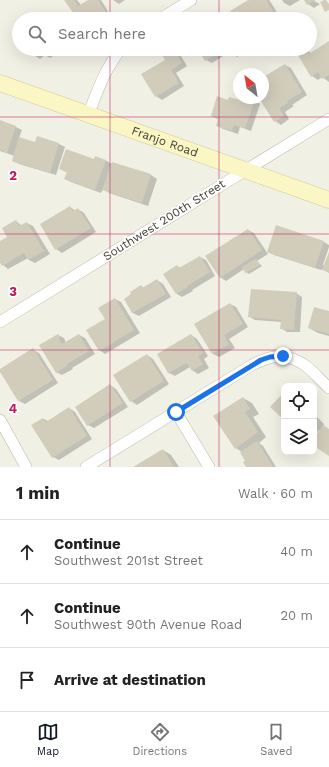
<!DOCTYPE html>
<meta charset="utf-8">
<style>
:root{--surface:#fff;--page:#f6f6f6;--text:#222;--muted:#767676;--line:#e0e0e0;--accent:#111827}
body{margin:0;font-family:"Work Sans",sans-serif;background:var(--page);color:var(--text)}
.controls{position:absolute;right:12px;bottom:12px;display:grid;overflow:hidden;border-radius:8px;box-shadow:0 4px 16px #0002}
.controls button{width:36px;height:36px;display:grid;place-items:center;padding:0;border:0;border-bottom:1px solid var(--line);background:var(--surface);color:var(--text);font:20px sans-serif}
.compass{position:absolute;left:233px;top:68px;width:36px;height:36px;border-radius:50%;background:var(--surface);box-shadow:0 4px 16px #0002;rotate:329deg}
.stop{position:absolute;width:12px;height:12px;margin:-9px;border:3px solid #1a73e8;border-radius:50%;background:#fff}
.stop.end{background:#1a73e8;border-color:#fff;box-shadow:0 1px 4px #0008}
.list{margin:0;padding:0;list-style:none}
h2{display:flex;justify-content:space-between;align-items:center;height:52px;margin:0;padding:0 16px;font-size:17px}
h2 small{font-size:13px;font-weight:400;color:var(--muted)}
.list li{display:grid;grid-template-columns:26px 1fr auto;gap:12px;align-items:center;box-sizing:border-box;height:64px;padding:0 16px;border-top:1px solid var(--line)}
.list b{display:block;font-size:15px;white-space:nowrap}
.list p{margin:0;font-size:13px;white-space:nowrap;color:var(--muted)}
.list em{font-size:13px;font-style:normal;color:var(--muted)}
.icon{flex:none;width:22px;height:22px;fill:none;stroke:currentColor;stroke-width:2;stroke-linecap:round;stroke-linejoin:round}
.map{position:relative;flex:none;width:329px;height:467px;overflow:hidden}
.search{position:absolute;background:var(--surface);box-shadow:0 4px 16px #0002;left:12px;right:12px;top:12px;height:44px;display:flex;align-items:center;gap:10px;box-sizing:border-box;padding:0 14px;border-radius:22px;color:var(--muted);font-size:15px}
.sheet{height:244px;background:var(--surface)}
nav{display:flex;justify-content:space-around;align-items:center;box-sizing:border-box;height:56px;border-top:1px solid var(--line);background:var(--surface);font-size:11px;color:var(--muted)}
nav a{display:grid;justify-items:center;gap:2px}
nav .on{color:var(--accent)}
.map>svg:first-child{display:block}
.shadow{fill:#0003}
.building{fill:#d2cdbb}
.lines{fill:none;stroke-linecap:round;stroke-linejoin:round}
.street-casing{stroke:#bcb9a8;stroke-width:12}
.secondary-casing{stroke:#cfc997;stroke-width:17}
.street{stroke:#fff;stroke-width:11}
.secondary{stroke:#fbf7c5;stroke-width:16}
.route{stroke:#1a73e8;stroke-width:5}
.grid{fill:none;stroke:#c2185b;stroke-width:1;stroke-opacity:0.55}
.labels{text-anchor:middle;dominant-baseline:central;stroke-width:3.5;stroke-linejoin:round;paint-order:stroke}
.street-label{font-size:12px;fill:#434035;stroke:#fff}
.grid-label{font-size:13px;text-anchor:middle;font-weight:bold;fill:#c2185b;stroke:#fff;stroke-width:3.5;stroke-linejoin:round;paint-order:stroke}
</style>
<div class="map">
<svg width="329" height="467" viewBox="0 0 329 467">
<rect width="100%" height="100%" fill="#f1f0e5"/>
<path class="shadow" d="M66,0H77L81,5L89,0H101L111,16L106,19H75L77,18Z
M113,0H125L119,4Z
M250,0H256L258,1L260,0H269L270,1L281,19H236Z
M282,0H300L290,6L284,3Z
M306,0H312L320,4L314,8L308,4Z
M329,42V82L322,77L318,80L312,76L303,49H305L311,53Z
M30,49H64L50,58L45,55L40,59L34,55Z
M170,49H174L178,51L187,66L176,73L184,86L162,100L156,96Z
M199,49H243L244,52L237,57L230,52L212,63L206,60Z
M285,65L291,68L307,95L292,105L294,106L285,112L289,119L281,125L275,121L261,98H263V74L267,76Z
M242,98H246L254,101L260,104L251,131L240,127L238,134L223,129L217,125L219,120L212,116L229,101L240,102Z
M0,121L16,127L22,130L19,138L36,143L37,137L59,144L65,147L56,175L19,164L13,161L15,156L0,151Z
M94,160H105L112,164L113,163L151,175L157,179L148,206L109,193L103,189L101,193L71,182L65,179L68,173L60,169Z
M70,207L76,211L78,209L84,213L96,232L62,253L56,249Z
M16,221L22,226L27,223L33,226L50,254L35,263L29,260L28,258L8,269L3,265L0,261V242L8,237Z
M276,226L324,242L329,245V247L323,265L325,266L329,254V273L322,269L321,270L274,255L268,252Z
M248,230L254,233L268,254L257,261L262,266L249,274L246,272L244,269L226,281L220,277Z
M200,257L206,260L215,276L192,290L193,291L182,297L177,294V266L181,268Z
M157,280L163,284L171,297L139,316L133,313L125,299L141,286L144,288Z
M296,293L302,297L300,332H287L281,328L282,322L255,320L250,317Z
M115,299L121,302L140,333L105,354L99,350L106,320Z
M230,304L236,307L248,327L229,339L235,348L219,357L213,354L196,324Z
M329,312V336L318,333L309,328Z
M58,335L64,338L66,343L79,335L85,338L95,354L72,368L73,369L62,375L56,372Z
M191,335L197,339L208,356L204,359L209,368L198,374L192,370L190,367L175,376L169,373L158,355Z
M33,350L39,353L58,383L25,404L19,401Z
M147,355L153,359L169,384L137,405L131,401Z
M110,385L116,389L128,407L94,428L88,425Z
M243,398L252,403L259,414L253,417L266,437L259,443L263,446L276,467H247L246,461L242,452L236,448Z
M69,408L75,412L92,439L59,460L53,457L33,426L44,419L48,421Z
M314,414L324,424L323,426L329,430V455L314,445V439L320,430H319L314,435Z
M163,450L171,455L179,467H135Z"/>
<path class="building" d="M64,0H74L78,6L88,0H98L106,12L95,19H73L76,17Z
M248,0H255L256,2L258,0H266L278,19H235L230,11Z
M304,0H316L307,5Z
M324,0H326L329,4V10L325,12L320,2Z
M329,41V75L322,79L318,72L311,77L296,52L301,49H305L309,54Z
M29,49H53L43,55L41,51L33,56Z
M168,49H174L182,63L171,70L179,83L155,97L141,74L165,60L161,53Z
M198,49H224L205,61Z
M228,49H238L231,54Z
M285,64L302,92L287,101L288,103L279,108L284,116L274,122L259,98H263V72L265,76Z
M217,96L228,100L229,97L240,100L241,98H249L255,100L245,128L234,125L232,131L216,126L218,119L211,116Z
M0,120L16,126L7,153L0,150Z
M37,136L59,143L50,173L12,161L19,137L35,142Z
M66,149L94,159L95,156L106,160L95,190L64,179L67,172L59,169Z
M112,162L151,174L142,203L102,190Z
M70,206L73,211L78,208L91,228L55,250L40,224Z
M16,220L19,226L27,222L44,251L28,260L24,253L2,266L0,263V241L7,237L2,228Z
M276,225L324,241L315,268L267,252Z
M248,229L262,250L220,278L205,256Z
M329,252V272L322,270Z
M200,256L210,272L187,286L188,287L176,294L163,274L177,265L179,268Z
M256,259L260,265L245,273L242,267Z
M157,279L166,294L132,313L124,299L131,294L130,292L141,285L142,288Z
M251,289L297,292L294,330L280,329L281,320L248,317Z
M115,298L134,330L99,351L86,330L105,319L98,308Z
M230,303L243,324L224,335L229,344L212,354L194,324Z
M314,307L329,311V334L308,328Z
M58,334L60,338L59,339L62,344L79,334L89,351L67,364V366L56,373L39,345Z
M191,334L203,353L198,356L203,364L192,371L187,363L168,373L157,354Z
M33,348L53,380L18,401L0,372V369Z
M147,354L164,381L130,402L113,375Z
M110,384L123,403L87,426L75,407Z
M284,392V420L270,407Z
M243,397L250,409L245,412L258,432L235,449L213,416Z
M69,407L87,436L52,458L31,425L43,418L46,422Z
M323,425L329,429V456L314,446V438Z
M257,441L267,457L273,467H246L243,462L245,461L240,452Z
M163,449L174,467H133Z"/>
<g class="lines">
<g class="street-casing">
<path id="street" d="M160,19L191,0
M88,115C98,90 104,70 121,49
M0,322L246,170L329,119
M176,412L209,467
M0,420L26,467
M86,467L252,365C271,355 287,352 306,366C314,372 321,381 329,388"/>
</g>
<g class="secondary-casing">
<g id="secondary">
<path id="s1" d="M0,83L329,200"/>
</g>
</g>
<use href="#street" class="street"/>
<use href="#secondary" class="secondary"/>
</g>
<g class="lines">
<path class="route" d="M176,412L261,360L270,357L283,356"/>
</g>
<path class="grid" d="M110,0V19M219,0V19M110,49V467M219,49V467M0,117H329M0,234H329M0,350H329"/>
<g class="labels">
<g class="street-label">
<text stroke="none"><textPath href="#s1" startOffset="175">Franjo Road</textPath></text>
<text transform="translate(164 220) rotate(-32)">Southwest 200th Street</text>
</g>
</g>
<g class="grid-label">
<text x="13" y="180">2</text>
<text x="13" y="296">3</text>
<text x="13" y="413">4</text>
</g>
</svg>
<div class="controls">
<button><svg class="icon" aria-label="locate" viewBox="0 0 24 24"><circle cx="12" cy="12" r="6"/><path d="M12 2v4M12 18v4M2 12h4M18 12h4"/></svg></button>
<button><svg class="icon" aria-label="layers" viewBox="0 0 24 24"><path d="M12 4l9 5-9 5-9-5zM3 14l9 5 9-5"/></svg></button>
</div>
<svg class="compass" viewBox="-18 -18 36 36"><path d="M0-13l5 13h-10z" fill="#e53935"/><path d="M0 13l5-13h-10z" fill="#767676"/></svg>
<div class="stop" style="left:176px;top:412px"></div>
<div class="stop end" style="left:283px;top:356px"></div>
<div class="search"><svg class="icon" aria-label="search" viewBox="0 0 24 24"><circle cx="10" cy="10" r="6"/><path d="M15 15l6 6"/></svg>Search here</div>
</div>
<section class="sheet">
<h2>1 min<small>Walk · 60 m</small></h2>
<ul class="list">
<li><svg class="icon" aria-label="ahead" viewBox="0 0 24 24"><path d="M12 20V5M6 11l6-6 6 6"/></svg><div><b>Continue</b><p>Southwest 201st Street</p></div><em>40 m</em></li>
<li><svg class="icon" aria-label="ahead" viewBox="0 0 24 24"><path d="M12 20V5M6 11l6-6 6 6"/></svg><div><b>Continue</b><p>Southwest 90th Avenue Road</p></div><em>20 m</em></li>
<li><svg class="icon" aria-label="arrive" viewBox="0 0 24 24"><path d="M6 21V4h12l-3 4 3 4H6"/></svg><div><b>Arrive at destination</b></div></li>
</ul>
</section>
<nav>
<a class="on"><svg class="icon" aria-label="map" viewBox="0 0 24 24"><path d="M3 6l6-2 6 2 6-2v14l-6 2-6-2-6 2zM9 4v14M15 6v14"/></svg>Map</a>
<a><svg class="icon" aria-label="directions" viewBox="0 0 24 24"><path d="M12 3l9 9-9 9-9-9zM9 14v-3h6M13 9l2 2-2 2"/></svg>Directions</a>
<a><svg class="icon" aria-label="saved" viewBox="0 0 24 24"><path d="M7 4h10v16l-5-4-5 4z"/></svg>Saved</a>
</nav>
